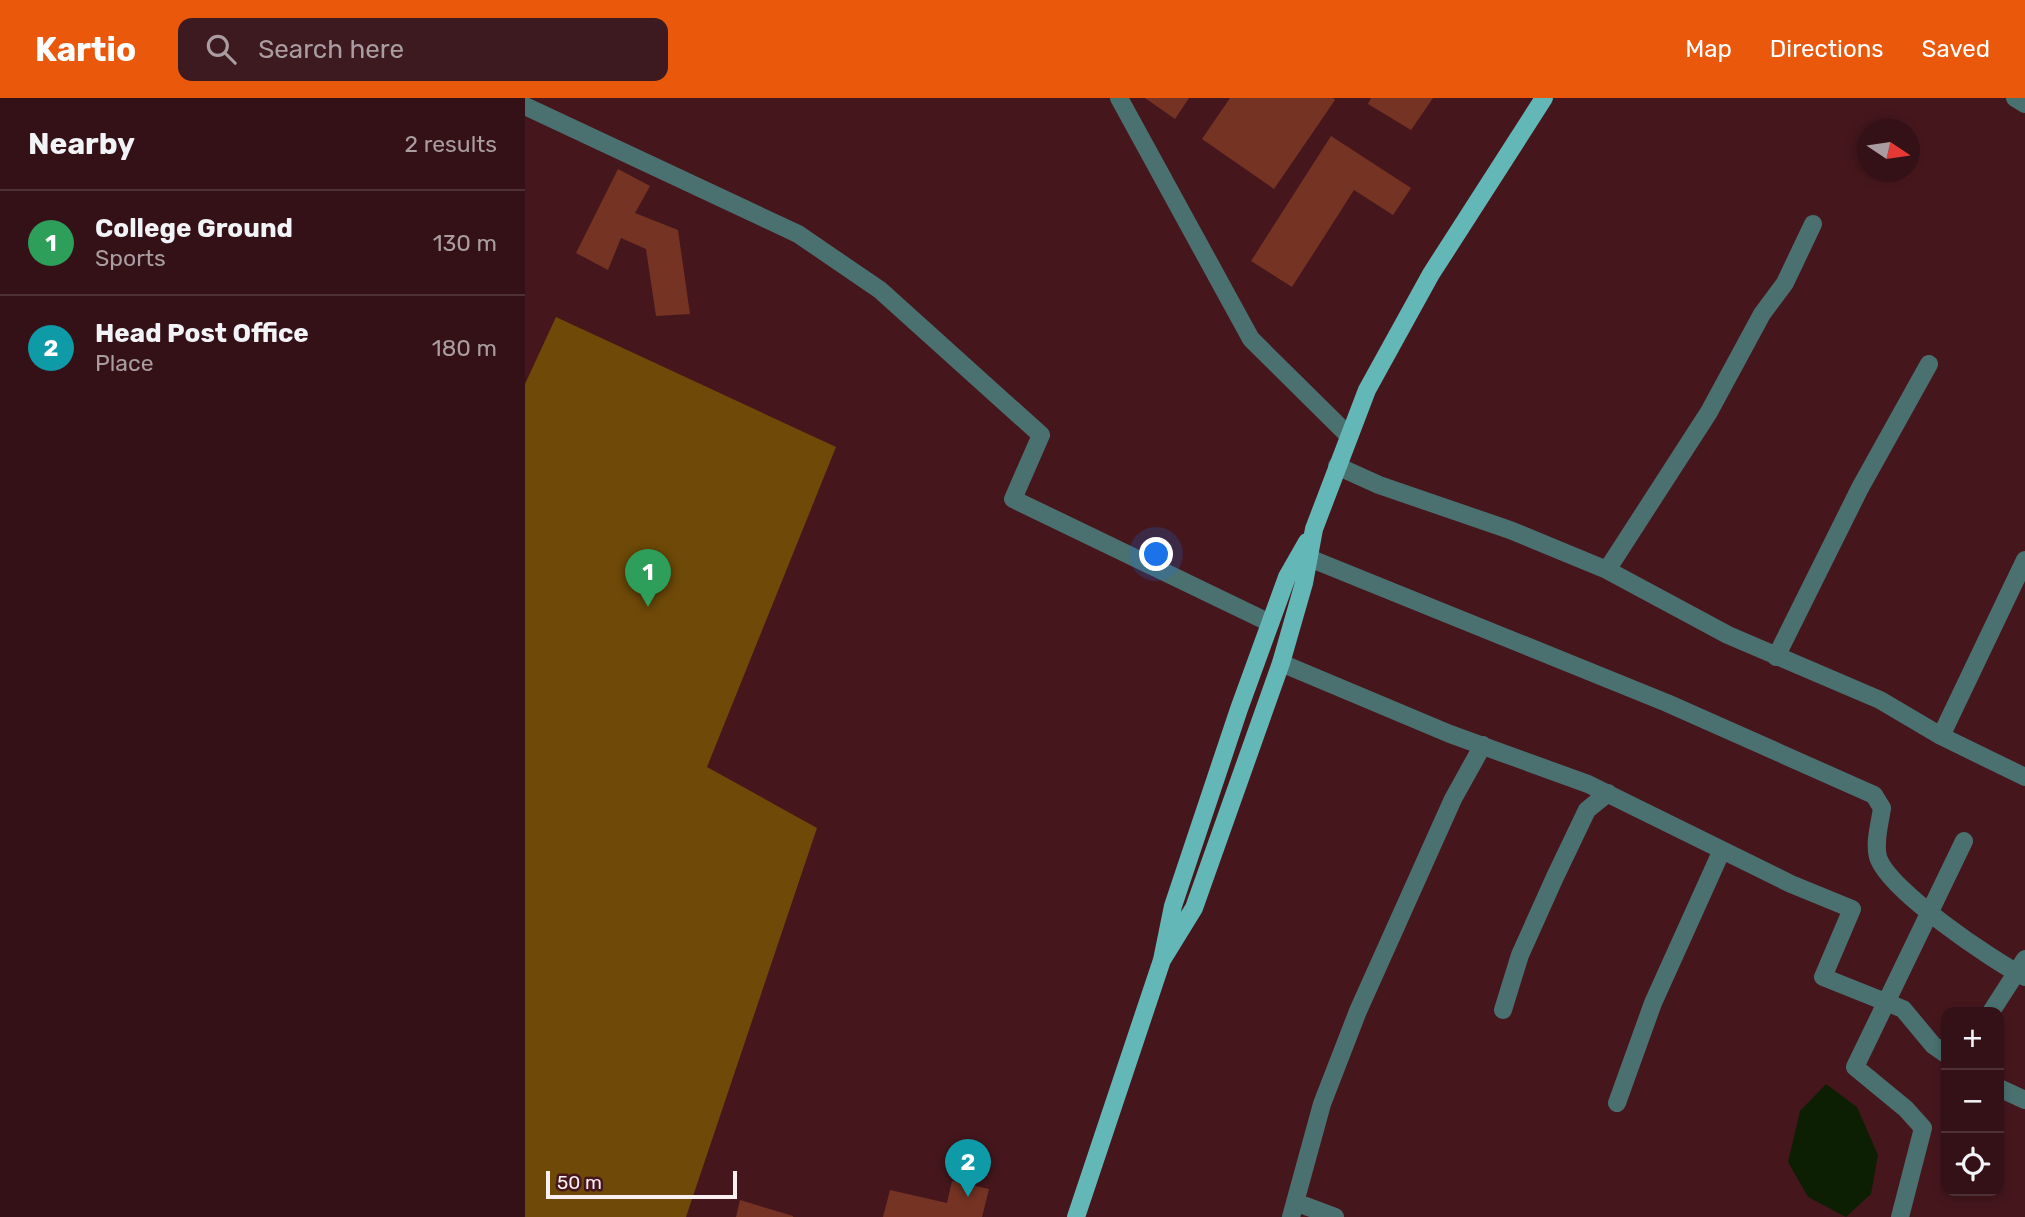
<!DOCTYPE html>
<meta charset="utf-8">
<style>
:root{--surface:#341116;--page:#3c1a1f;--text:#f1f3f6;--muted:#a99da1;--line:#4e3135;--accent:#ea580c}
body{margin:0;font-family:Rubik,sans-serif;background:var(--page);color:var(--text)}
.controls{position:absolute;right:21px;bottom:21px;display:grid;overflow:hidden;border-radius:14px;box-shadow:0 4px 10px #0003}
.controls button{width:63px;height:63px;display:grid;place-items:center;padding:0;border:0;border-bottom:2px solid var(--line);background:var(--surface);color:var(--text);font:35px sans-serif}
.compass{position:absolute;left:1332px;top:21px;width:63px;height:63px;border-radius:50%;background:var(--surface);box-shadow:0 4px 10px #0003;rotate:103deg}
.scale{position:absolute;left:21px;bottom:18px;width:191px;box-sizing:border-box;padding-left:7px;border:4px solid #fceff0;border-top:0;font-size:19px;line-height:24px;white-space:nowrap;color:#fceff0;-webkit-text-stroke:5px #45171d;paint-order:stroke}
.you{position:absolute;left:632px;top:457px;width:24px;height:24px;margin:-18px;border:5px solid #fff;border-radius:50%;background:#1a73e8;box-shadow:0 0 0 10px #1a73e833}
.badge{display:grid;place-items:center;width:46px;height:46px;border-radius:50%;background:var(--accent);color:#fff;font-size:23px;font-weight:700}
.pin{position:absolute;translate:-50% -58px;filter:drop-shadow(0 2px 4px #0008)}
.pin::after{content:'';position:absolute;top:37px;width:24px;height:21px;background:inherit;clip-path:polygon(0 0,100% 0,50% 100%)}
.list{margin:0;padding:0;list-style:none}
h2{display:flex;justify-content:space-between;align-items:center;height:91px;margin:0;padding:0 28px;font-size:30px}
h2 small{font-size:23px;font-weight:400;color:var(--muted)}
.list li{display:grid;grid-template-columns:46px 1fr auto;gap:21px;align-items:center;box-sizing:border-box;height:105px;padding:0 28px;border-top:2px solid var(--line)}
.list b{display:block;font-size:26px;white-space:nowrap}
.list p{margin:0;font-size:23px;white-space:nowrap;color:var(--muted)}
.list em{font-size:23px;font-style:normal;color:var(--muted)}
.icon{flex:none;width:38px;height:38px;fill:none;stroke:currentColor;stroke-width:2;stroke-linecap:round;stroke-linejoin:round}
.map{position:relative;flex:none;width:1500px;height:1119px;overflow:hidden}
header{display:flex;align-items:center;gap:42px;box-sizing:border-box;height:98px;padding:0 35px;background:var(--accent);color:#fff}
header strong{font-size:33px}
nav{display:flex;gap:38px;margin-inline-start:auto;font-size:24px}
.search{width:490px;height:63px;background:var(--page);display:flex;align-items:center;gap:18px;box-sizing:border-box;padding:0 24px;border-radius:14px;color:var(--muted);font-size:26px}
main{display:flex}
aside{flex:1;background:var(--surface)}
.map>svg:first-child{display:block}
.green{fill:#6e4908}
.water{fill:#0d1f02}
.building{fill:#753323}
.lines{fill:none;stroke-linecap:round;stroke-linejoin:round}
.minor{stroke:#4a7070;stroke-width:18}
.major{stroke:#63b8b7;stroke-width:18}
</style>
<header>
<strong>Kartio</strong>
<div class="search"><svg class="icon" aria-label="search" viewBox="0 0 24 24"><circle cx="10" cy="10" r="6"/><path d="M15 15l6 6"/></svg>Search here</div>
<nav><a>Map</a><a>Directions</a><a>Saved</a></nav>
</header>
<main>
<aside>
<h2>Nearby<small>2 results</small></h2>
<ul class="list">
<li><span class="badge" style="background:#2e9e5b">1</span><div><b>College Ground</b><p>Sports</p></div><em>130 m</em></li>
<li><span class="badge" style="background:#0f9aa8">2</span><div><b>Head Post Office</b><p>Place</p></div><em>180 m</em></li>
</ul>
</aside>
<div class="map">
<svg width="1500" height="1119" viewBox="0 0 1500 1119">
<rect width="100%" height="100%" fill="#45171d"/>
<path class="green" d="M31,219L311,349L182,669L292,730L161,1119H0V286Z"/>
<path class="water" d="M1301,986L1332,1009L1353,1057L1346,1096L1321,1119L1283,1099L1263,1064L1275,1013Z"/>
<path class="building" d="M620,0H664L650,21Z
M705,0H808L810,2L749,91L677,41Z
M846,0H908L886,32L843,6Z
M806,38L886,90L868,117L829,92L767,189L726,163Z
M93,71L125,88L110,115L153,132L165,216L131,218L121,151L96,140L83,172L51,155Z
M427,1083L464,1091L457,1119H358L365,1092L422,1105Z
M215,1102L268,1118V1119H211Z"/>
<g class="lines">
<path class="minor" d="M594,0L726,241L823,337
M1490,0L1500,6
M0,8L273,136L355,192L516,337L488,401L745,525
M812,368L854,387L985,432L1082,472L1203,537L1355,602L1416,638L1500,679
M784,460L1142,605L1349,697L1357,710C1355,725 1349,744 1353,759C1363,792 1468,863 1500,879
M1082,472L1184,314L1237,216L1260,185L1288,126
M1251,559L1335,390L1404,266
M756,565L925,636L1063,686L1266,786L1327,811L1298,879L1378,911L1408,947L1421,956
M1416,638L1500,462
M978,912L995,857L1030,779L1062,712L1083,695
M1466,914L1500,861
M1474,990L1500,1002
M1092,1005L1128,905L1197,752
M770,1104L810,1119
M766,1119L797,1006L833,913L928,701L958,647
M1375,1119L1398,1030L1381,1011L1330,969L1439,743"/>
<path class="major" d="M637,862L669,810L756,565L779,485L789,431L842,292L906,176L1019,0
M551,1119L637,862L648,808L714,611L762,479L782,444"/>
</g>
</svg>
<div class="controls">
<button>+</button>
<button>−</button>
<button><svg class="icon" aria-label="locate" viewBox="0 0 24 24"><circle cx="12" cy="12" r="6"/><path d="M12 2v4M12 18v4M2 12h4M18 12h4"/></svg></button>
</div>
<svg class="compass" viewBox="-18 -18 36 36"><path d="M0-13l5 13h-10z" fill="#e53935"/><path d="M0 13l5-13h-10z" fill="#a99da1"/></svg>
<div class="scale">50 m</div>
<div class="you"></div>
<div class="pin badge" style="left:123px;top:509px;background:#2e9e5b">1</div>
<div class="pin badge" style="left:443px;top:1099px;background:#0f9aa8">2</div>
</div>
</main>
